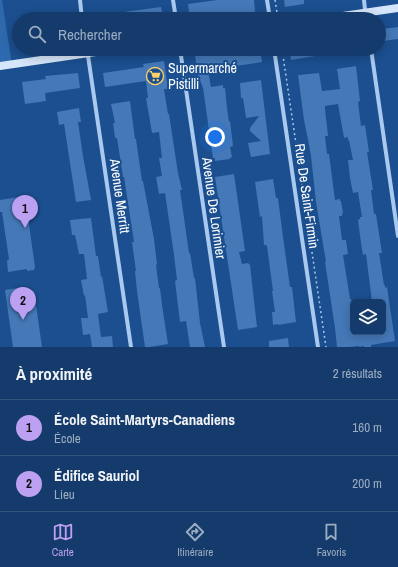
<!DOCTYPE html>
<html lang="fr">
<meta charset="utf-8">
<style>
:root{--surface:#143b6b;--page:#1d4271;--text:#f1f3f6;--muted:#9dadc1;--line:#33557e;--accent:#bca0f2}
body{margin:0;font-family:"Archivo Narrow",sans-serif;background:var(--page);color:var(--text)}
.controls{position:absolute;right:12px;bottom:12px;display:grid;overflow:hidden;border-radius:6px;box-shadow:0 2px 10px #0003}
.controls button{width:36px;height:36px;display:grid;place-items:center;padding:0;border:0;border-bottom:1px solid var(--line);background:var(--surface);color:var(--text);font:20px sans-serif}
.you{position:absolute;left:215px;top:137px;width:14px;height:14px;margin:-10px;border:3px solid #fff;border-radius:50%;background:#1a73e8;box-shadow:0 0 0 6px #1a73e833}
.badge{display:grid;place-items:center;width:26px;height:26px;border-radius:50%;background:var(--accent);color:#111;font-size:13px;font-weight:700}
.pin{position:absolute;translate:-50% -33px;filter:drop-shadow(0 1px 2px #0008)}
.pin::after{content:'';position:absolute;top:21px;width:14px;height:12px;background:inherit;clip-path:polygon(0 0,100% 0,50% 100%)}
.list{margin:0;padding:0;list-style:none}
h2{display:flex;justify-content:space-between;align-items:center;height:52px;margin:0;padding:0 16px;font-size:17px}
h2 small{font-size:13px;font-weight:400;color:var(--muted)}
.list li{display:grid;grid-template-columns:26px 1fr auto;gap:12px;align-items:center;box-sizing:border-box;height:56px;padding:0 16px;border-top:1px solid var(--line)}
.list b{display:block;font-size:15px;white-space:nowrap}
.list p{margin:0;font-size:13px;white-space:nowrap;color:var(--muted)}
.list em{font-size:13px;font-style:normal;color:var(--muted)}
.icon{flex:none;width:22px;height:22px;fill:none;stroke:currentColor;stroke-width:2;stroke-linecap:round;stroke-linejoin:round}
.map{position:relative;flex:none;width:398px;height:347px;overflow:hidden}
.search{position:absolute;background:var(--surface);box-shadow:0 2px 10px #0003;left:12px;right:12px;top:12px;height:44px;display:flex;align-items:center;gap:10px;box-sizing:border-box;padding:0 14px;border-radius:22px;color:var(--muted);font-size:15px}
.sheet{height:164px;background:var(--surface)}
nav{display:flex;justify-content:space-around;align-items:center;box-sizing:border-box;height:56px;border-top:1px solid var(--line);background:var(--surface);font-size:11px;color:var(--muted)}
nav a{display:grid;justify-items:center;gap:2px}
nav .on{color:var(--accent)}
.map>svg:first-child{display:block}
.green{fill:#2e69ad}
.building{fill:#4478b7;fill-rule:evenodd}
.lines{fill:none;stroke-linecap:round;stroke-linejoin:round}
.path{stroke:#a9c9ee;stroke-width:1.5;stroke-dasharray:2 3;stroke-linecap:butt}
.street{stroke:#a9c9ee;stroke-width:4}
.secondary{stroke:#d6e6fa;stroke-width:8}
.labels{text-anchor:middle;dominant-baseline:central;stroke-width:4;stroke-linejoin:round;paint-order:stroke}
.poi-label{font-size:14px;fill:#fff;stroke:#1b4f8f;text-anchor:start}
.street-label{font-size:14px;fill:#fff;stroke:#1b4f8f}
</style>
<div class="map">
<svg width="398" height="347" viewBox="0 0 398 347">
<rect width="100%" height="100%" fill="#1b4f8f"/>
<path class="green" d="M0,0H2L12,65L0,66Z"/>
<path class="building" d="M217,0H254L255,12L233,15V17L216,19H190L188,4Z
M284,0H304V4L285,7Z
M161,7L163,19H110L109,14Z
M398,27V39L383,41L382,29Z
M236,49H260L262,62L208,70L211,87L223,85V88H225L227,108L229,122L230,121L233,146L230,147L232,157L230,158V159L215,161V158H213L203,88L198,75L195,55Z
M289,49H332L333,53L291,60Z
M164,61L168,89H164L168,114H169L178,173L182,190H180L189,253H190L194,278H195L200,323L205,347H190L186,321L180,322L175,281L177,280L174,255L165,193L159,194L156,177L162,176L159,158H162L159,132L152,133L146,98H148L146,81L105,87L103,73L144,67L143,64Z
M356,66L360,101L358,102L361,126L365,125L369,152H367L373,190H371L374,214H376L382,253H379L384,285H385V288L387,287L395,341L371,345V347H364V346L359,347V346L349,347H337L335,328L325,262H326L316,202L311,156L308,139L307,135L304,120L298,75L319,73L322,91L340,89L337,69ZM338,104L344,138L348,137V141L349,140L353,160H348L350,178L353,193L358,192L362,217H360V219L358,220L361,243L363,255L366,254L372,302H383V332H352L350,315H353V310L351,299H350L343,255L348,254L346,240H342L339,216H342V214L343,213L341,201H340V199L335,200L329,154H327L325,136H328L325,109V106Z
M78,73L80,88L45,93L46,101L25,104L22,82L46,79L45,76Z
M261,80L270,154L251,157L248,143L261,141L250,131V128L259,116L246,118L243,98H241L240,83Z
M130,101L135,139H136L142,181H143L154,239L157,264L156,265L159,288H160L162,305L168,344L150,347H145L137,291L135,271H136L132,242H134L124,177H123L117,138H115L113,123H115L111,104Z
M79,108L81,122H78L83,156L91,200L76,202L64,124L59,125L57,112Z
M234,174L245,251L239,252L242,264L248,263L250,265L257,327L238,330L215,177Z
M273,179L276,198H278L283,237L290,287H292L296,322L278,325V324L273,325L272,312H275L272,291H273L267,246L266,245H264L262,216L260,217L255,182Z
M25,196L35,267L34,270L27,271V269L8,272L7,261L9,259L2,212H0V200Z
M91,218L96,256H98L101,277L102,276L108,312L98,314L101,337L112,336L113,347H92L90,334L83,335L81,318H88L85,295L84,296L81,280L87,279L84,254H79L75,235H72L70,220Z
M24,287L25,292L34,291L42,347H13L5,290Z
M288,338L289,347H269V341Z"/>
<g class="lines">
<path class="path" d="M275,0L278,19
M282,49L326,347"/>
<path class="street" d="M80,0L82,19
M173,0L176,19
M267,0L270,19
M364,0L366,19
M87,49L131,347
M180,49L224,347
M274,49L318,347
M371,49L398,236"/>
<path class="secondary" d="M322,19L398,8
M0,66L116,49"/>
</g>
<defs>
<g id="supermarket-ring" transform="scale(0.9)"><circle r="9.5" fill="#1b4f8f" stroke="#ffd166" stroke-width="1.5"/><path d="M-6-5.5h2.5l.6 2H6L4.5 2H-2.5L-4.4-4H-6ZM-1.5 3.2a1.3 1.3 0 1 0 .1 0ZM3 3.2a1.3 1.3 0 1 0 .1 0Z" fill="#ffd166"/></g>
</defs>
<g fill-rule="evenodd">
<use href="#supermarket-ring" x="155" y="76"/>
</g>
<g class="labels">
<g class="poi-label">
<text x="168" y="68">Supermarché<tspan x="168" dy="16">Pistilli</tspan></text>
</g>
<g class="street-label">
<text transform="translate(120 196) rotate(82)">Avenue Merritt</text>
<text transform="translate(307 196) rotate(82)">Rue De Saint-Firmin</text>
<text transform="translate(214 208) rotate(82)">Avenue De Lorimier</text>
</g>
</g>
</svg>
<div class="controls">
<button><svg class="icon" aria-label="layers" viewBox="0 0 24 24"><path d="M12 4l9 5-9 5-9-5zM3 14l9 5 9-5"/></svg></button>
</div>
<div class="you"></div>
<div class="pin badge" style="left:25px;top:228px">1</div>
<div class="pin badge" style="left:23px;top:320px">2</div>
<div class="search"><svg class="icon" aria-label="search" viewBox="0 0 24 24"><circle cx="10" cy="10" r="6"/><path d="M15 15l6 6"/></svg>Rechercher</div>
</div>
<section class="sheet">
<h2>À proximité<small>2 résultats</small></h2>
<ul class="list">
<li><span class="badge">1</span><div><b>École Saint-Martyrs-Canadiens</b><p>École</p></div><em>160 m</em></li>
<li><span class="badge">2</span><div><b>Édifice Sauriol</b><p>Lieu</p></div><em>200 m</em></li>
</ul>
</section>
<nav>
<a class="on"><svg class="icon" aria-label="map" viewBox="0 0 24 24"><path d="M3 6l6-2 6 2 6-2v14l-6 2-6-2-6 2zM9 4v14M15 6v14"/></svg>Carte</a>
<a><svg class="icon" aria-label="directions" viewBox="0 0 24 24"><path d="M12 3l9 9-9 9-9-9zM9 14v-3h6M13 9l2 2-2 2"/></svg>Itinéraire</a>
<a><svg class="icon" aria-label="saved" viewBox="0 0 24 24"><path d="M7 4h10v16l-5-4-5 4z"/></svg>Favoris</a>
</nav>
